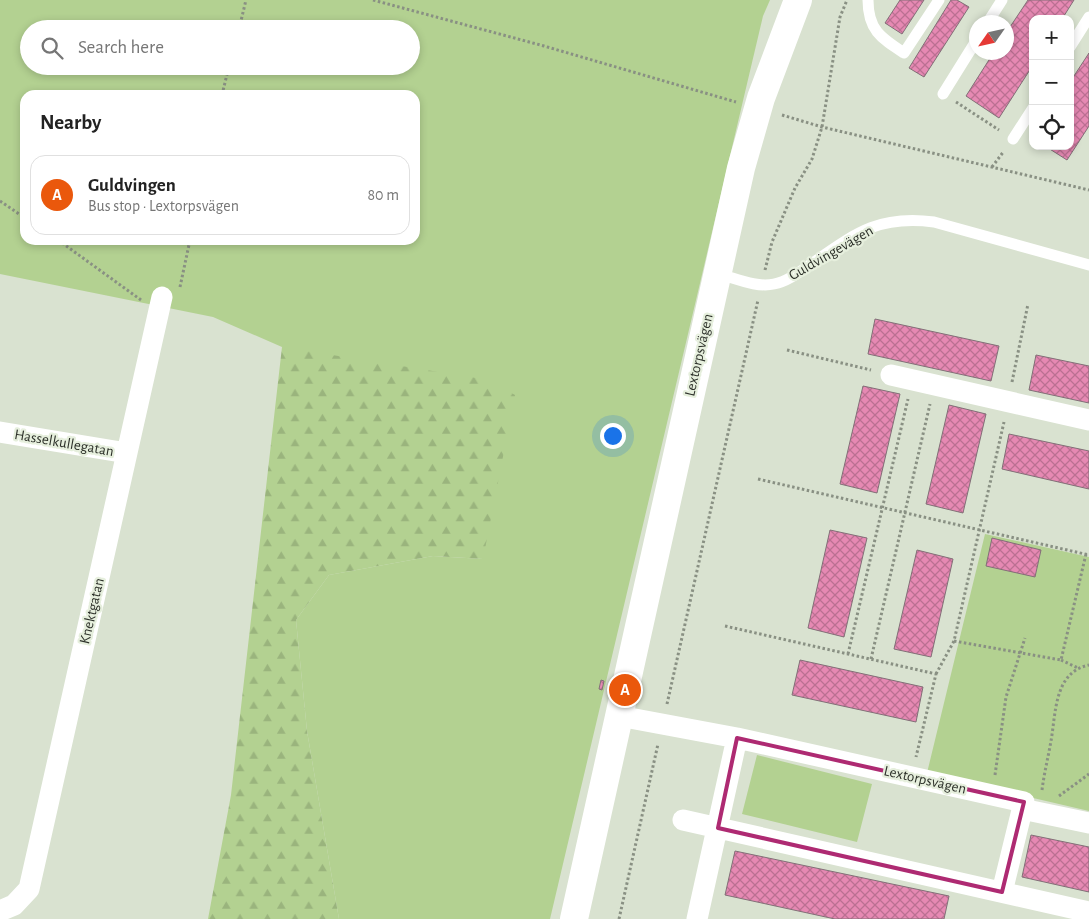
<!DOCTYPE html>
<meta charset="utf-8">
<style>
:root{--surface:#fff;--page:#f2f2f2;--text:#222;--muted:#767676;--line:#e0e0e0;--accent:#ea580c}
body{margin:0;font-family:"Alegreya Sans",sans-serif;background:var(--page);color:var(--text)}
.controls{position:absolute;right:15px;top:15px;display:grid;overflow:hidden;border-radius:10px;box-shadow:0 2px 8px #0003}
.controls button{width:45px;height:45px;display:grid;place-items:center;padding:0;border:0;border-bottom:1px solid var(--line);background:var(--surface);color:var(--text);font:25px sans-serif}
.compass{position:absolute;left:969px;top:15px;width:45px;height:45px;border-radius:50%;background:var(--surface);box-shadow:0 2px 8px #0003;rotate:236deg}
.you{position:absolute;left:612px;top:435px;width:18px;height:18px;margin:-12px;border:4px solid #fff;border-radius:50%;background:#1a73e8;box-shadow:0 0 0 8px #1a73e833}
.badge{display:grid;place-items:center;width:32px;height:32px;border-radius:50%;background:var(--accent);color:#fff;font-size:16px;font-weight:700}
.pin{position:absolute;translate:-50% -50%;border:2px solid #fff;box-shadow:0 1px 5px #0006}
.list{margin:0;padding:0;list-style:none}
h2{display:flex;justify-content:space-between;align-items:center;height:65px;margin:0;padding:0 20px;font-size:21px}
h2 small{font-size:16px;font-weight:400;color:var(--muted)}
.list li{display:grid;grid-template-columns:32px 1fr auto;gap:15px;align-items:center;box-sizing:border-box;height:80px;margin:0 10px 10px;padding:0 10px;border:1px solid var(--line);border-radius:15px}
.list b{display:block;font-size:19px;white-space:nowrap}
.list p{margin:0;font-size:16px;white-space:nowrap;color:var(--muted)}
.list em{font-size:16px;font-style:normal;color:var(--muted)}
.icon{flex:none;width:28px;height:28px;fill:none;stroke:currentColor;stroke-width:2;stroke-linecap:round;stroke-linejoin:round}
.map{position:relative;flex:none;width:1089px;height:919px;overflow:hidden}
.search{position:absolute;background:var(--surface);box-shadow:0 2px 8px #0003;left:20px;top:20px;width:400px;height:55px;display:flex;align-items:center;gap:12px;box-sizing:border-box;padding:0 18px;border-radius:28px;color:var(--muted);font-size:19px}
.panel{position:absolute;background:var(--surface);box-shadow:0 2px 8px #0003;left:20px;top:90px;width:400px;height:155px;border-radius:15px}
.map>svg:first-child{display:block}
.green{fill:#b3d191;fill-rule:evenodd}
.forest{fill:url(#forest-firs)}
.building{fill:url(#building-cross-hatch);stroke:#826f77}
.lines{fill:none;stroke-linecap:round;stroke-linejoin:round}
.path{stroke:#899083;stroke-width:3;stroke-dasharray:2.5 2.5;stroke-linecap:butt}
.lane{stroke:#fff;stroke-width:11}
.street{stroke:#fff;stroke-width:21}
.secondary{stroke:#fff;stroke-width:28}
.marked{fill:none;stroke:#ae2a72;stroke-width:4;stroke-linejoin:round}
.labels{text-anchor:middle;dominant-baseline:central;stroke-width:4.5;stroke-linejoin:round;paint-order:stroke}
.street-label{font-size:15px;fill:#2c3029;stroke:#e6efdd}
</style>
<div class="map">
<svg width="1089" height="919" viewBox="0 0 1089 919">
<defs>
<pattern id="forest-firs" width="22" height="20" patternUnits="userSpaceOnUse" patternTransform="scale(1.25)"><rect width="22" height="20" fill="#b3d191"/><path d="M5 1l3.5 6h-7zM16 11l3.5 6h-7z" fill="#9ab47d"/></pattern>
<pattern id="building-cross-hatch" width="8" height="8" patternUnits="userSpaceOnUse" patternTransform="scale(1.25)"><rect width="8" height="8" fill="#e689b3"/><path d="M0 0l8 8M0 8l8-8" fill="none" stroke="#bb7092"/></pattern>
</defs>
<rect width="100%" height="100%" fill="#d9e2d0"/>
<path class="green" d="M0,0H770L763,16L550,919H339L307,731L296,620L329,575L433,556L483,559L282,347L213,317L0,274ZM29,29H411V66H29ZM25,95H415V240H25Z
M985,534L1089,557V811L927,773Z
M757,755L872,784L857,842L742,814Z"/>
<path class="forest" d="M282,347L489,380L515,395L483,559L433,556L329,575L296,620L307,731L339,919H208L231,795Z"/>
<path class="building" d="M900,0H924L902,34L885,23Z
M951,0H957L969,7L924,77L909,68Z
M1028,0H1074L1062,19H1033V65L999,118L966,96L994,52H1006V33Z
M1089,53V126L1067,160L1045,146H1070V82Z
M875,319L999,346L991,381L868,354Z
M1036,355L1089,366V403L1029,390Z
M863,386L900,394L877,493L840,484Z
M949,405L986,414L963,513L926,504Z
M1009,434L1089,451V489L1002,469Z
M830,530L867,538L844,637L808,628Z
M992,538L1041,550L1035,577L986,566Z
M917,550L953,559L931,657L894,649Z
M800,660L923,687L916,722L792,695Z
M601,680L604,681L602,690L599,689Z
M1031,835L1089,847V892L1022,877Z
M735,851L949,896L944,919H835L725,895Z"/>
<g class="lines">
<path class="path" d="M373,0L544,46L736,102
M239,29L246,0
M222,95L229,66
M956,102L999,130
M782,115L822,127L1089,190
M992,167L1004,151
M0,201L25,218
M58,240L141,300
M765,270L772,242L795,188L812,159L822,127L840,17L847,0
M180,287L190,240
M787,350L871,370
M1012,382L1028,304
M758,479L1089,555
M725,626L936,674L916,757
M954,641L1061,660L1086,554
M848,654L908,399
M871,659L930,404
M1061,660L1078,668
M936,674L954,641L1004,422
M667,704L758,300
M995,775L1006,697L1025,638
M1042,790C1044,774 1048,758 1051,741C1056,713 1054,672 1089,665
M1059,796L1089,774
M619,919L658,744"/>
<path class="lane" d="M868,0C868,30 881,38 904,53L939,0
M988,22L1002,0
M1070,47L1089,17
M943,94L976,41
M1013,139L1033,108
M718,274C735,278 756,288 774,284C789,281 802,270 814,262C857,232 880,215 934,222L1089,265"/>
<path class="street" d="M891,375L1089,420
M0,432L127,453
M619,716L737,738L1024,802L1002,892
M1022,809L1089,823
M683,820L1089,912
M0,911L14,905L29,889L162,297
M697,919L737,738"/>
<path class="secondary" d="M574,919L741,168L761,98L798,0"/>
</g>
<path class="marked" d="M737,738L1024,802L1002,892L718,828Z"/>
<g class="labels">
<g class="street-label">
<text transform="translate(831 253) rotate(-30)">Guldvingevägen</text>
<text transform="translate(699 355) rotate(-77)">Lextorpsvägen</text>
<text transform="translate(64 443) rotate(10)">Hasselkullegatan</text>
<text transform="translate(92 611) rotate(-77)">Knektgatan</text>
<text transform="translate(925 780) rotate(13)">Lextorpsvägen</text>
</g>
</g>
</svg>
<div class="controls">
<button>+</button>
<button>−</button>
<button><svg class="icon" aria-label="locate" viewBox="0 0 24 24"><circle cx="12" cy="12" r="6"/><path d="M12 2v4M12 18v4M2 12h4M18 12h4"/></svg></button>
</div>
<svg class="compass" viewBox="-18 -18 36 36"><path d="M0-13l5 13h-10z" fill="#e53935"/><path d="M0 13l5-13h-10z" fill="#767676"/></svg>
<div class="you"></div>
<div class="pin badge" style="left:625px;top:690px">A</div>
<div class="search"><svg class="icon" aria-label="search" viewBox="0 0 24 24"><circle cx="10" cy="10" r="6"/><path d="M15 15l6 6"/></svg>Search here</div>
<section class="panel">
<h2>Nearby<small></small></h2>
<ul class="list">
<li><span class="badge">A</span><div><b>Guldvingen</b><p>Bus stop · Lextorpsvägen</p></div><em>80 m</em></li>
</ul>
</section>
</div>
